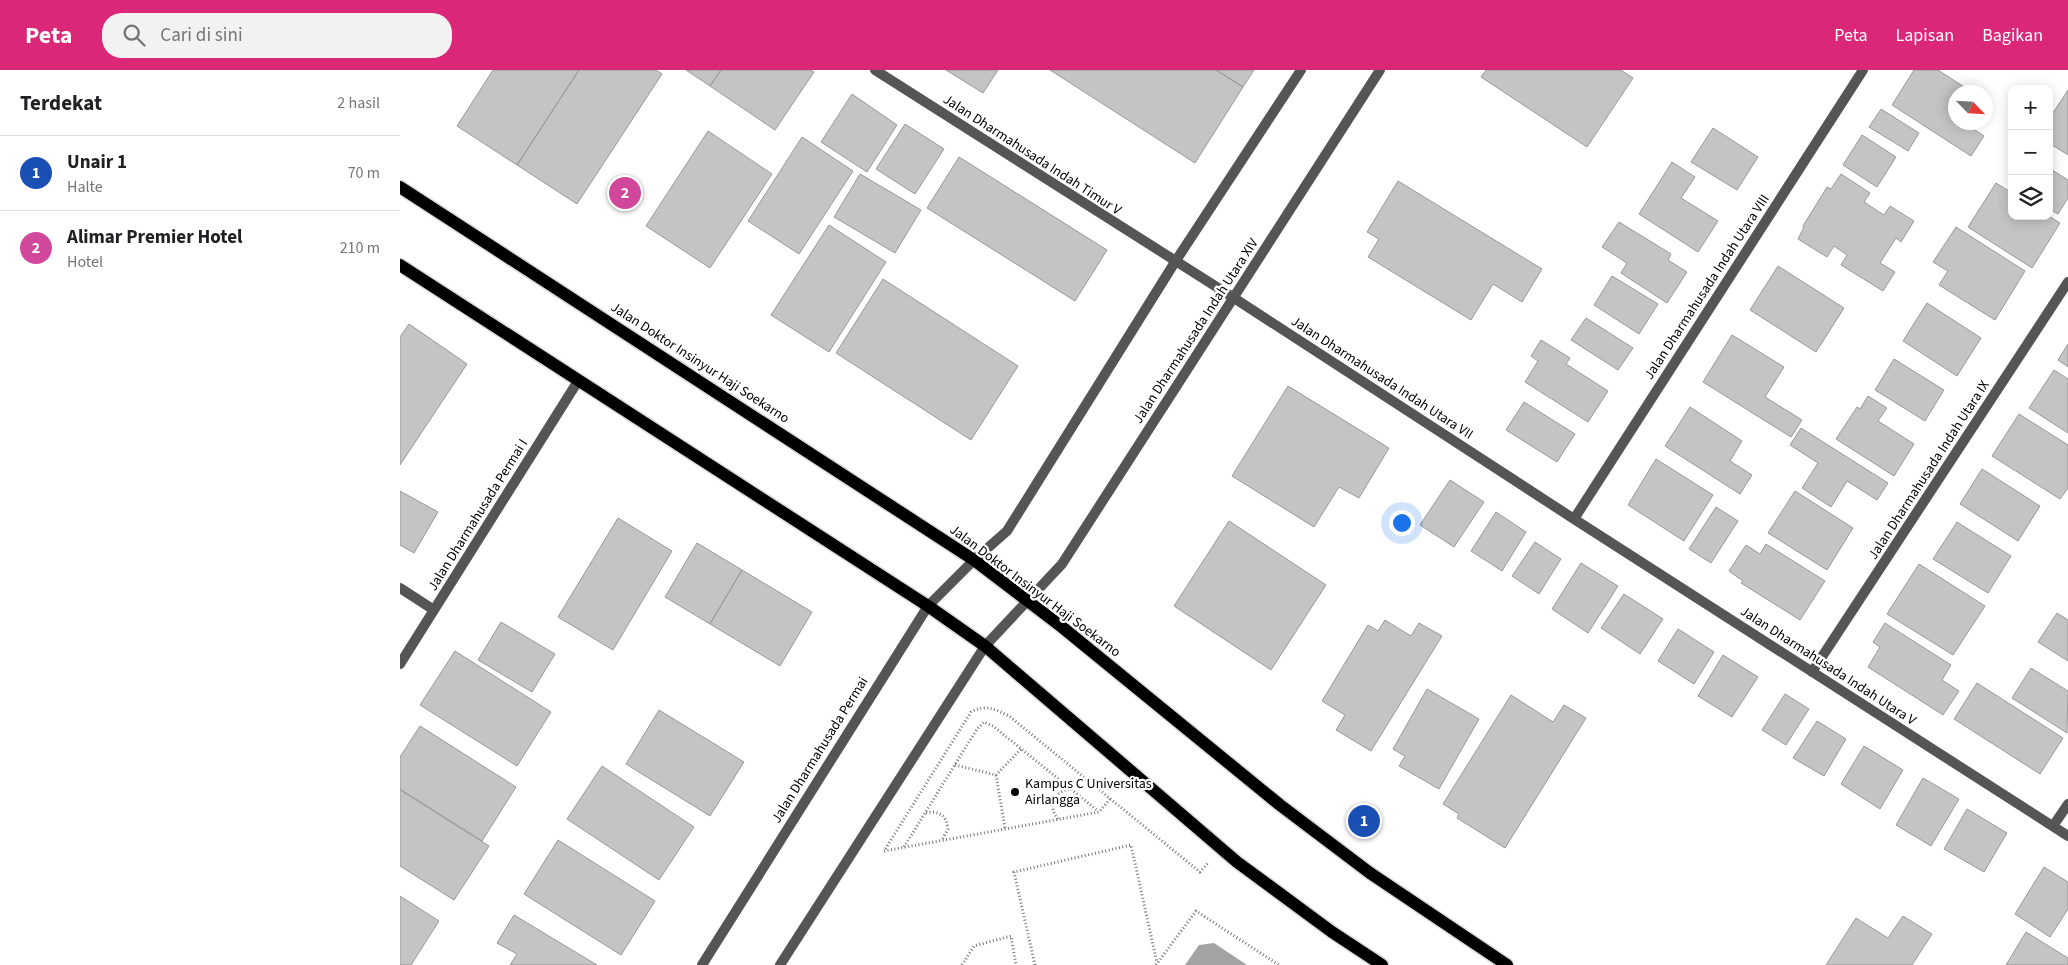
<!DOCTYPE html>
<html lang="id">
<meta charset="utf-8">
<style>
:root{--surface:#fff;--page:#f2f2f2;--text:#202124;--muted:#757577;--line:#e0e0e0;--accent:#db2777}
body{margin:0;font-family:"Source Sans 3",sans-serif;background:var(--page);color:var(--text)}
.controls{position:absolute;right:15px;top:15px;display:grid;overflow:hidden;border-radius:10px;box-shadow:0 2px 12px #0003}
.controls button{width:45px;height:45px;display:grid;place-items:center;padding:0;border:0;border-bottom:1px solid var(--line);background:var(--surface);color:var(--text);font:25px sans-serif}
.compass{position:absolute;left:1548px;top:15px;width:45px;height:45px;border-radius:50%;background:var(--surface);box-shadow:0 2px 12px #0003;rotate:115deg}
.you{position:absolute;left:1001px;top:452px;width:18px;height:18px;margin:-12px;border:4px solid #fff;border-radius:50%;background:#1a73e8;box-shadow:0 0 0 8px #1a73e833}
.badge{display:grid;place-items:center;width:32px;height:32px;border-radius:50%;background:var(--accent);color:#fff;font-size:16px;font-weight:700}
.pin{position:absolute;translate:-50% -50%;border:2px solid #fff;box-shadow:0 1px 5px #0006}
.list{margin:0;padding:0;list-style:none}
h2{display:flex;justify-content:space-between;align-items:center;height:65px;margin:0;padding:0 20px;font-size:21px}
h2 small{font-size:16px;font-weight:400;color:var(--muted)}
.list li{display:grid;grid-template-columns:32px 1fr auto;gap:15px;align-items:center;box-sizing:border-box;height:75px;padding:0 20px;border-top:1px solid var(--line)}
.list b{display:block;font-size:19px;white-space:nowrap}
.list p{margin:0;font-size:16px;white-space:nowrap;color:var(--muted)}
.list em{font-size:16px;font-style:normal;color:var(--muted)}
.icon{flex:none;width:28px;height:28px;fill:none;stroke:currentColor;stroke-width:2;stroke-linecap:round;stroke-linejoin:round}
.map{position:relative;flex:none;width:1668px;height:895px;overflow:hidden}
header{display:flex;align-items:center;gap:30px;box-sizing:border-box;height:70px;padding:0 25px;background:var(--accent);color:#fff}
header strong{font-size:24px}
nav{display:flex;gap:28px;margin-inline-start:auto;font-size:18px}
.search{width:350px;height:45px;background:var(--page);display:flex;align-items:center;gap:12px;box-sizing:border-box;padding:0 18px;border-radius:20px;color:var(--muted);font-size:19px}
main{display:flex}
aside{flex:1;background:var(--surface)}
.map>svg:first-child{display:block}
.water{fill:#a3a3a3}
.building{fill:#c4c4c4;stroke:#999}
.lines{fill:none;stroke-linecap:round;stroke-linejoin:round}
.primary-casing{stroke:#dbdbdb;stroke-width:15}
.path{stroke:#777;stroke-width:3;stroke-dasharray:1 2.5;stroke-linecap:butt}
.street{stroke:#555;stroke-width:10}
.primary{stroke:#000;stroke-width:12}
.poi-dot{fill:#000;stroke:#fff;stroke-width:2}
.labels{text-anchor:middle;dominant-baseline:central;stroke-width:4.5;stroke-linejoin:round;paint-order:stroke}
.street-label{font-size:14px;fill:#000;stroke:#fff}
.poi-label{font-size:14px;fill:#000;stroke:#fff;text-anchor:start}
</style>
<header>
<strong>Peta</strong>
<div class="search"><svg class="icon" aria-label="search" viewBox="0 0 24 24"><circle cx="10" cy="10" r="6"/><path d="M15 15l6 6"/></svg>Cari di sini</div>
<nav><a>Peta</a><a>Lapisan</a><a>Bagikan</a></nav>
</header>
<main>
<aside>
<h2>Terdekat<small>2 hasil</small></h2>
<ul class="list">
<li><span class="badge" style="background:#1a4fb4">1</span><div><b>Unair 1</b><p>Halte</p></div><em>70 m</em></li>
<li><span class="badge" style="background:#d1479c">2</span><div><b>Alimar Premier Hotel</b><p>Hotel</p></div><em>210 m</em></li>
</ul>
</aside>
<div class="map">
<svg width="1668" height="895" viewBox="0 0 1668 895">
<rect width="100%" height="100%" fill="#fff"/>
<path class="water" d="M814,873L847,895H785L799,875Z"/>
<path class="building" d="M93,0H179L117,95L57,56Z
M179,0H256L262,4L177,134L117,95Z
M286,0H321L310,16Z
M321,0H410L414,2L375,60L310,16Z
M546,0H598L583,23Z
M650,0H816L843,17L795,93Z
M816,0H854L843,17Z
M1086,0H1221L1233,8L1187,77L1081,7Z
M1514,0H1538L1572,22H1556V52H1563L1584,66L1571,86L1492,35Z
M1668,20V85L1649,73V49Z
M452,24L497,55L467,102L421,72Z
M1481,39L1519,63L1508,81L1469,57Z
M505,54L544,79L515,124L476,99Z
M1313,58L1358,87L1337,120L1291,92Z
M308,61L372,104L310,198L246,156Z
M1462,65L1496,87L1477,117L1443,95Z
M402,67L453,101L399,184L348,151Z
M559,87L707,180L675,231L527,138Z
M1272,92L1295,107L1281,128L1318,151L1298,182L1239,144Z
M1649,98L1668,110V128L1658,144L1649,139Z
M460,104L521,140L495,183L434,147Z
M1441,104L1470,123L1464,132L1484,145L1490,136L1514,151L1501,172L1496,168L1480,193L1495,202L1483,221L1441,195L1447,185L1434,176L1427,187L1398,169L1404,157L1403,156L1427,117L1431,119Z
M998,111L1142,199L1122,232L1093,214L1071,250L968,187L979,169L967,162Z
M1596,113L1612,123V146H1649L1660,153L1632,198L1568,157Z
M1219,152L1271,184L1268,190L1287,202L1267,233L1221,203L1227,193L1202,177Z
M429,155L486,192L429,282L371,245Z
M1556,157L1625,201L1595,250L1539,215L1548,201L1533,192Z
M1378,196L1444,238L1416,282L1350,240Z
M1212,206L1258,234L1239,264L1194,235Z
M483,209L618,296L571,370L436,283Z
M1527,233L1581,268L1557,306L1503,271Z
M1186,248L1233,278L1218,300L1171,270Z
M9,254L67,294L0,395V267Z
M1332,265L1384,297L1365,327L1402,350L1391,367L1303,312Z
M1141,270L1170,288L1166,294L1208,321L1188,352L1125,312L1138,291L1131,286Z
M1668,274V297L1658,290Z
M1494,289L1544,320L1525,351L1475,320Z
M1654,300L1668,309V363L1629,338Z
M888,316L989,378L959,428L939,417L914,457L832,406Z
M1468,326L1487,338L1478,351L1514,374L1494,406L1436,369L1457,337L1460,339Z
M1124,332L1175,364L1157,392L1106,360Z
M1290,337L1342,371L1330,391L1352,405L1340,424L1265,376Z
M1619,344L1668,375V418L1660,429L1592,386Z
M1401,358L1488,413L1477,430L1447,411L1431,437L1402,418L1418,393L1390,375Z
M1256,389L1313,425L1284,471L1228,435Z
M1582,399L1640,436L1618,471L1560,434Z
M1050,410L1084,432L1054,477L1020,455Z
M0,421L38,442L14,483L0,475Z
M1395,421L1453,458L1427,500L1368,463Z
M1316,437L1338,451L1311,493L1289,479Z
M1096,442L1126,462L1102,501L1071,481Z
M218,448L272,481L213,580L158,547Z
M829,451L926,515L871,600L774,536Z
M1557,452L1611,486L1588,523L1533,489Z
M1135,472L1161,489L1139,524L1112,506Z
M297,473L342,500L310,554L265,527Z
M1366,474L1425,511L1400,550L1341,513L1343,511L1329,501L1346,475L1360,484Z
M1181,493L1218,516L1188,563L1152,539Z
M1519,494L1585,536L1553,585L1487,544Z
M342,500L412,542L380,596L310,554Z
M1224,524L1263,549L1240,584L1201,558Z
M1657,543L1668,550V591L1638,572Z
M985,550L1011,566L1019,553L1042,566L971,681L936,660L945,645L922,631L968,555L978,561Z
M101,552L155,584L132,622L78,590Z
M1485,553L1551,595L1542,610L1559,621L1543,645L1468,597L1480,577L1473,572Z
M1278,559L1314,582L1294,614L1258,591Z
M55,581L151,642L117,696L20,635Z
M1323,585L1358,607L1332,647L1298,626Z
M1631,598L1668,621L1667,663L1612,628Z
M1577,613L1663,668L1640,704L1554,649Z
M1027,619L1079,649L1039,719L999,696L1005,686L993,679Z
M1385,624L1409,639L1386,675L1362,660Z
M1111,625L1153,652L1164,635L1186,648L1105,778L1057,748L1059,744L1043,734Z
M259,640L344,692L310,746L226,694Z
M1417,651L1446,669L1424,706L1393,688Z
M20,656L116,717L82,771L0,719V687Z
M1464,676L1503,700L1480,739L1441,714Z
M202,696L294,757L259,810L167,749Z
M1523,708L1559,729L1531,776L1496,755Z
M0,720L89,776L54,830L0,796Z
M1567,739L1607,763L1584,802L1544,779Z
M158,770L255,831L221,885L124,824Z
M1644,797L1668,812V839L1650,867L1615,844Z
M0,826L39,851L11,895H0Z
M114,845L197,895H110L117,884L97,873Z
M1503,846L1532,864L1512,895H1426L1456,848L1488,868Z
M1626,862L1668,888V895H1606Z"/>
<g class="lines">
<g class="primary-casing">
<path id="primary" d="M0,117L574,490L662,557L880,735L970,803L1107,895
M0,195L528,536L585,576L837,792L932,862L982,895"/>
</g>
<path class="path" d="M555,695L596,705L621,679
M596,705L605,758
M710,729L699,742L484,781L571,642C585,634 595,639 609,646L800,802L808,793
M526,743C539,740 547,746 548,759L542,770
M658,749C647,736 654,722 669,719
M504,777L577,659L584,652L593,656L698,741
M562,895L574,876L611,866L616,895
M635,895L614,802L731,775L757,893
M756,895L796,841L879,895"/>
<path class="street" d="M475,0L834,228L1174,449L1668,766
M1174,449L1463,0
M0,518L34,540
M0,594L178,311
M1412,602L1668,212
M1653,756L1668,734
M302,895L528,536L574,490L607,461L775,192L901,0
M380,895L585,576L662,494L980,0"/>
<use href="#primary" class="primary"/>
</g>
<circle class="poi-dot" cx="615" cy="722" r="5"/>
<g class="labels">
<g class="street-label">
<text transform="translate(632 85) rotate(33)">Jalan Dharmahusada Indah Timur V</text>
<text transform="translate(1307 217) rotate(-57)">Jalan Dharmahusada Indah Utara VIII</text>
<text transform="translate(796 261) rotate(-57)">Jalan Dharmahusada Indah Utara XIV</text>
<text transform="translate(300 293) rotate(33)">Jalan Doktor Insinyur Haji Soekarno</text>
<text transform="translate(982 308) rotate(33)">Jalan Dharmahusada Indah Utara VII</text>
<text transform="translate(1529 400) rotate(-57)">Jalan Dharmahusada Indah Utara IX</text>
<text transform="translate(78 445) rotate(-58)">Jalan Dharmahusada Permai I</text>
<text transform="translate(635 521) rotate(37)">Jalan Doktor Insinyur Haji Soekarno</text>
<text transform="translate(1428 596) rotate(33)">Jalan Dharmahusada Indah Utara V</text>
<text transform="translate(420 680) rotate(-58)">Jalan Dharmahusada Permai</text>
</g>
<g class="poi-label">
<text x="625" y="714">Kampus C Universitas<tspan x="625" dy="16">Airlangga</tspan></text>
</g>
</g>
</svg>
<div class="controls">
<button>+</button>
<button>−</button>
<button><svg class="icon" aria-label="layers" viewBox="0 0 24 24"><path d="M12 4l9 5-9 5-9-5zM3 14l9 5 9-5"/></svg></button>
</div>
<svg class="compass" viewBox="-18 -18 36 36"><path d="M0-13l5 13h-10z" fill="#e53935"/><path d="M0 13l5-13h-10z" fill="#757577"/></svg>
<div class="you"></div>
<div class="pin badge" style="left:964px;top:751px;background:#1a4fb4">1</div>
<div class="pin badge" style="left:225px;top:123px;background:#d1479c">2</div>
</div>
</main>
